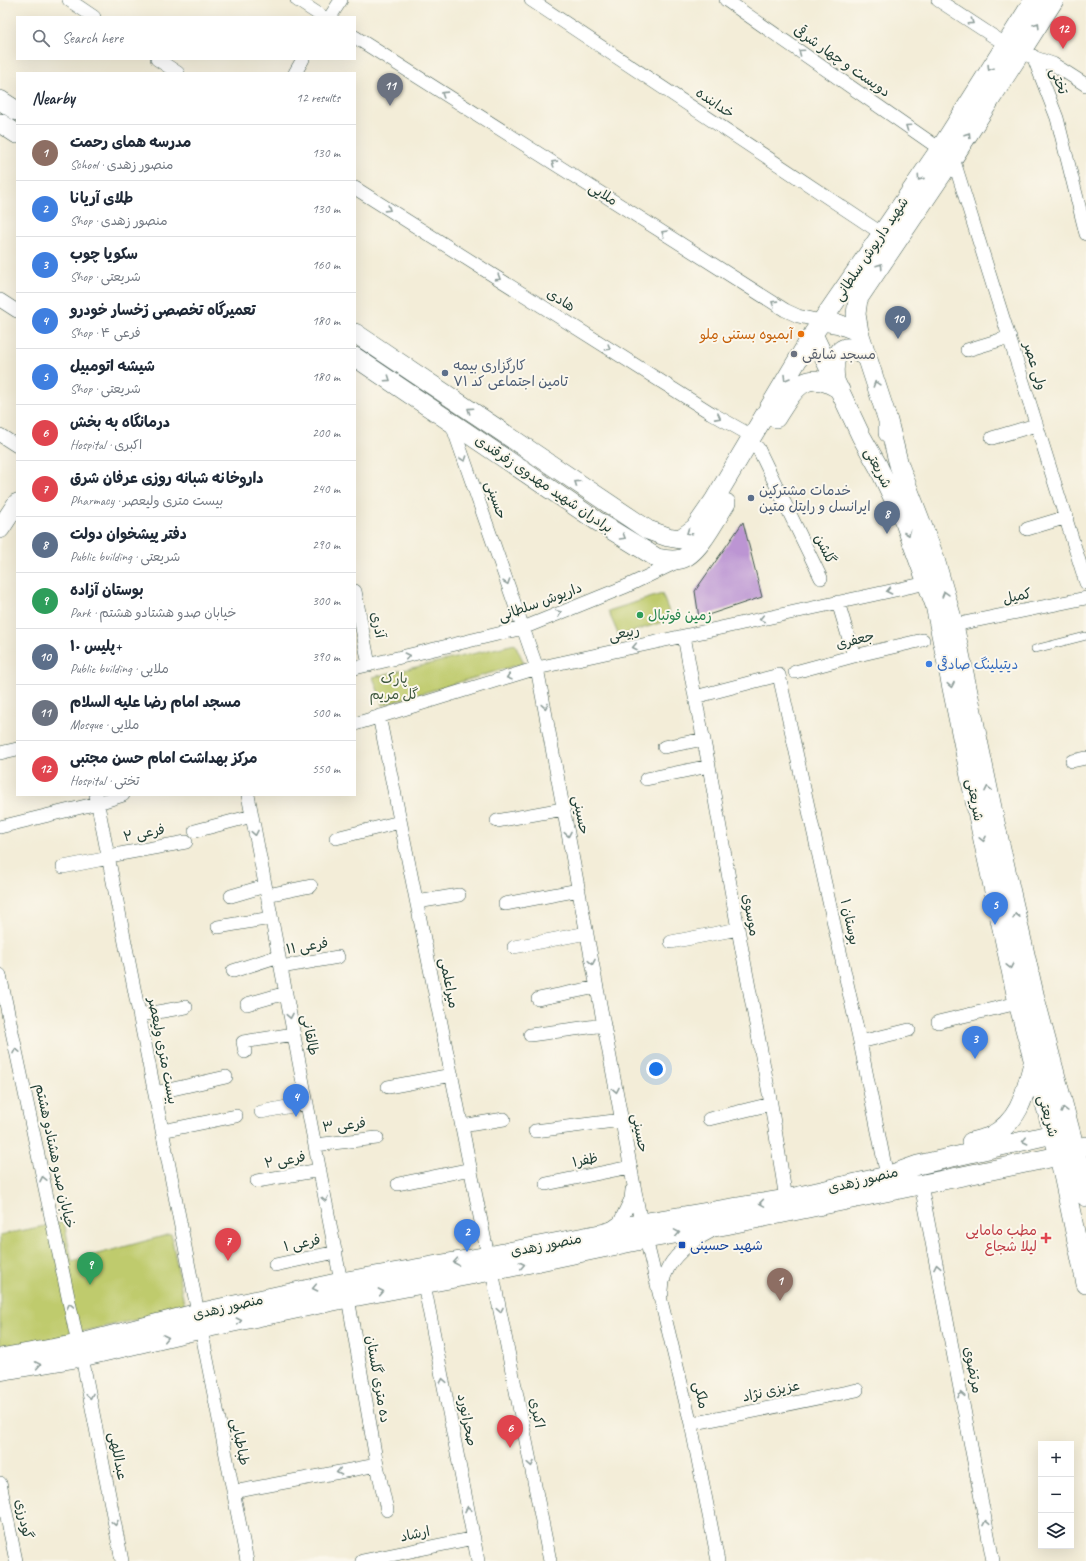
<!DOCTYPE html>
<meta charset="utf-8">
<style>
:root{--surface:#fff;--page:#f2f2f3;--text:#1f2937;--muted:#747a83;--line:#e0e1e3;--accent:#0f766e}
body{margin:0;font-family:Caveat,"Playpen Sans Arabic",sans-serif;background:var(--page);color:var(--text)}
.controls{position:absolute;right:12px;bottom:12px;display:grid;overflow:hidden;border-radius:0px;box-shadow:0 4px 16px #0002}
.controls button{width:36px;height:36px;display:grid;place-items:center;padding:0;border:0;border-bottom:1px solid var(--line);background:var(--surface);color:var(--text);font:20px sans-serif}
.you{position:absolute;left:656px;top:1069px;width:14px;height:14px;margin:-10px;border:3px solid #fff;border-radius:50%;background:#1a73e8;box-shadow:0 0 0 6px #1a73e833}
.badge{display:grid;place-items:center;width:26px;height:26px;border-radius:50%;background:var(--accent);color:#fff;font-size:13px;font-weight:700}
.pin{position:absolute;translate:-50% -33px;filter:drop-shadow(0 1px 2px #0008)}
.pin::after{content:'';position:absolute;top:21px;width:14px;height:12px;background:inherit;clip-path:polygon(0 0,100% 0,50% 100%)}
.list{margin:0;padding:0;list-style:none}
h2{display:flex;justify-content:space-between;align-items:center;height:52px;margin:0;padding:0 16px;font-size:17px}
h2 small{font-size:13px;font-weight:400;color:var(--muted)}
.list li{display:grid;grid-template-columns:26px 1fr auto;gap:12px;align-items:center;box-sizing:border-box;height:56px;padding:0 16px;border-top:1px solid var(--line)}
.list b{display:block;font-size:15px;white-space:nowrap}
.list p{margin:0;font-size:13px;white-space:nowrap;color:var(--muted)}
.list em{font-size:13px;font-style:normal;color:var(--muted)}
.icon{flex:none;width:22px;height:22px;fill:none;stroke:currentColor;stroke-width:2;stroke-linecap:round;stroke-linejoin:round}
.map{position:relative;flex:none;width:1086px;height:1561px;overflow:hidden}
.search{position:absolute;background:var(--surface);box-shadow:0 4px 16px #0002;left:16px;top:16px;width:340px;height:44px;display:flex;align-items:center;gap:10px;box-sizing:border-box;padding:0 14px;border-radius:0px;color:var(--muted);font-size:15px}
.panel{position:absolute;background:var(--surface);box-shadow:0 4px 16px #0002;left:16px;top:72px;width:340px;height:724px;border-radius:0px}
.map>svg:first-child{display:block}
.green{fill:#bfcb6d;stroke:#6f8450}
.building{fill:#bc95d3}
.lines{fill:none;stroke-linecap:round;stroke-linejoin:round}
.service-casing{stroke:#3f574d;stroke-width:8}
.minor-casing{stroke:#3f574d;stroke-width:14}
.secondary-casing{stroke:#3f574d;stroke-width:20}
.service{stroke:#fff;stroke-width:7}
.minor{stroke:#fff;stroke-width:13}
.secondary{stroke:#fff;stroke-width:19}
.oneway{stroke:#8f9e9a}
.food-dot{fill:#e8710a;stroke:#fbf7ec;stroke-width:1.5}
.worship-dot{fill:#6b7280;stroke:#fbf7ec;stroke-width:1.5}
.service-dot{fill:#5c6f8a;stroke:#fbf7ec;stroke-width:1.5}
.leisure-dot{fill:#2e9e5b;stroke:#fbf7ec;stroke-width:1.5}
.shop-dot{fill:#3f7fe0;stroke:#fbf7ec;stroke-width:1.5}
.health-dot{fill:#e0444e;stroke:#fbf7ec;stroke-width:1.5}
.transit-dot{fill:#1a4fb4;stroke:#fbf7ec;stroke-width:1.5}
.labels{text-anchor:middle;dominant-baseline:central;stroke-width:4;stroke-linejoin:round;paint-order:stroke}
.street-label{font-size:14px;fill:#1f3d34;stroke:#fbf7ec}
.food-label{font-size:14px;fill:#c56008;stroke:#fbf7ec;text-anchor:end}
.worship-label{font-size:14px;fill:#5b616d;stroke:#fbf7ec;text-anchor:start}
.service-label{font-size:14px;fill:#4e5e75;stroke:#fbf7ec;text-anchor:start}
.leisure-label{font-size:14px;fill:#27864d;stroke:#fbf7ec;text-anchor:start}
.shop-label{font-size:14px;fill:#366cbe;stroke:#fbf7ec;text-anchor:start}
.park-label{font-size:14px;fill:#3f593f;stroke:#fbf7ec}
.health-label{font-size:14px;fill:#be3a42;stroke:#fbf7ec;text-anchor:end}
.transit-label{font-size:14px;fill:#164399;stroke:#fbf7ec;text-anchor:start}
</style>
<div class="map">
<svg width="1086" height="1561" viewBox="0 0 1086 1561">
<rect width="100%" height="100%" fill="#fbf7ec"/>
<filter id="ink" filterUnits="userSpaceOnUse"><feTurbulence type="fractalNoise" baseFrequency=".025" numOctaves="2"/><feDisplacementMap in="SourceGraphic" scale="8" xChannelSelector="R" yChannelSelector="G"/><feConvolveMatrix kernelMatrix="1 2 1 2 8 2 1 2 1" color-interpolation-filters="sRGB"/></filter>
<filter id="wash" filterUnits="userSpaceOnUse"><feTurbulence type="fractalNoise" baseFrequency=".012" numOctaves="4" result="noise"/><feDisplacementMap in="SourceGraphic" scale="16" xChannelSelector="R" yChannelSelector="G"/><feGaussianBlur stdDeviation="0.9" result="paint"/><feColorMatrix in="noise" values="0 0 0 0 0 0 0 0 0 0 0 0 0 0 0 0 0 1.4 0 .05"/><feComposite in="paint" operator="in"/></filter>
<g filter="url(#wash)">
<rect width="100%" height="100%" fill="#f3edd8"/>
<path class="green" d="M662,594L672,619L619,636L608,611Z
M515,644L524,663L383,705L373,677Z
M64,1222L72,1261L171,1234L185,1309L0,1350V1235Z"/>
<g id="blocks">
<path class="building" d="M743,522L762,597L699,618L695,591Z"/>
</g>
</g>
<g filter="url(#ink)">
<use href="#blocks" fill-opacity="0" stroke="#3f574d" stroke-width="1"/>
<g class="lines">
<g class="service-casing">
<path id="service" d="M1035,649L1086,636"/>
</g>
<g class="minor-casing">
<path id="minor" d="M69,0L94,17
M297,0L323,17
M531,0L881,233
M726,0L940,149
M938,0L1005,44
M330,17L341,0
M355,37L785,310L798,316L821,321
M1027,55L1053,64L1086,85
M1033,56L1057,118L1086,234
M157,59L178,73
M295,73L303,59
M953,158L1086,583
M355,188L711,413L752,436
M0,300L17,311
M967,350L1010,337
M451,422L537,668L641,1223
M0,435L17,446
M992,438L1036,425
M758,448L821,578
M1027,529L1067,517
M355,591L369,665
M838,602L854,656
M954,625L1086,598
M684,636L695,697L709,766L738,929L771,1104L786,1199
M355,668L523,628L627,586L679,561
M795,672L854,656L923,640
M695,697L779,675L860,1042L887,1176
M379,716L488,1256
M355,724L537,668L927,583
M664,747L704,739
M0,753L17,749
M1072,761L1086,758
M646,779L709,766
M96,795L198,1313
M248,795L341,1282
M497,821L563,809
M0,827L98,803L123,795
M195,831L252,816
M336,838L400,822
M109,856L186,842
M63,867L109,858
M267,895L311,886
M231,896L265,886
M417,902L459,895
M505,904L579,890
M218,927L271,918
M671,942L738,929
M514,947L587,933
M281,967L338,957
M233,971L279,956
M0,975L78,1344
M538,999L597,987
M247,1004L286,993
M140,1015L186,1007
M938,1022L1018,1003
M530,1035L604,1025
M860,1042L909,1030
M245,1052L243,1042L294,1034
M388,1087L452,1075
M155,1093L226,1077
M261,1112L307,1103
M709,1119L771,1104
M462,1126L504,1119
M162,1131L236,1116
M535,1131L622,1120
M315,1145L377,1138
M257,1181L320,1170
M398,1184L471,1169
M546,1184L630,1167
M921,1185L993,1561
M609,1230L620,1222L631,1199L632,1190
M646,1239L691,1424L718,1561
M275,1265L336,1252
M492,1271L550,1561
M424,1284L478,1561
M662,1293C661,1264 686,1244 710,1232
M348,1298L377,1465L387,1510
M201,1329L247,1561
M82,1357L122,1561
M691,1424L857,1390
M0,1483L16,1561
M233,1492L377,1465
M362,1561L474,1538"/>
</g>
<g class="secondary-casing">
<path id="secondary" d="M0,100L17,111
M0,123L17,134
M821,321L839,324L859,332
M355,333L648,530L668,537L680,539L695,528L713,502L813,334L940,149L1034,0
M813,334L861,436L878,466L905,523L935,605L983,840L1018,1003L1059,1156L1086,1284
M355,357L597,521L657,558C666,560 673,561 681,559C698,555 717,517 726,503
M835,379C833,366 835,340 856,350C860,352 863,355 867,358
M776,418C794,390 805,366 840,390
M888,421L899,465L934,556L954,625L995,822L1035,998L1080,1168L1086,1197
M888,433V421L859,332L856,314L858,299L953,158L1054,0
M0,529L17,503
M971,1142C977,1140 985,1139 991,1136C1021,1120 1025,1093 1033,1063
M0,1358L78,1344L198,1313L341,1282L488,1256L605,1233L641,1223L786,1199L887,1176L918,1165L1053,1134L1068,1140L1074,1148L1086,1146
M0,1371L82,1357L201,1329L348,1298L492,1271L646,1239L726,1225L1059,1156C1068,1164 1074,1169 1086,1167"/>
</g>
<use href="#service" class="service"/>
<use href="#minor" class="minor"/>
<use href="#secondary" class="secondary"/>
</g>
<defs><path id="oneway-chevron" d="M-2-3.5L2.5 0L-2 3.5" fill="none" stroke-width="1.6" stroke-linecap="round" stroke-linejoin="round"/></defs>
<g class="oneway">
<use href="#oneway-chevron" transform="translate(971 22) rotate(34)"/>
<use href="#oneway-chevron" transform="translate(1037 25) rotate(-57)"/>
<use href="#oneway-chevron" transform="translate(801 52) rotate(-145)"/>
<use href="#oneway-chevron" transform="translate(990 68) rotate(122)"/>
<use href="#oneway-chevron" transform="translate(444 94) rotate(-148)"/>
<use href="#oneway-chevron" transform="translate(908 127) rotate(-145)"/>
<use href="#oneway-chevron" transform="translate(968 135) rotate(-58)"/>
<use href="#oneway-chevron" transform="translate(554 163) rotate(-148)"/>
<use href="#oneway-chevron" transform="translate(920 178) rotate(125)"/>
<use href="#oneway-chevron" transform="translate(388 209) rotate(32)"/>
<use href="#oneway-chevron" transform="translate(664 233) rotate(-148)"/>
<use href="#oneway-chevron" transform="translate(880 266) rotate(-56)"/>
<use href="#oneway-chevron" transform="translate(498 278) rotate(32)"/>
<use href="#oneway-chevron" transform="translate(774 303) rotate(-148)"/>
<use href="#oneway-chevron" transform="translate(608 348) rotate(32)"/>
<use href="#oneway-chevron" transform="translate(786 378) rotate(121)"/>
<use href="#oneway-chevron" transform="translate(388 379) rotate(34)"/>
<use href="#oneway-chevron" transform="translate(876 384) rotate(-108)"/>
<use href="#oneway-chevron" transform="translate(470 410) rotate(-146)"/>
<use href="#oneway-chevron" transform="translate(718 417) rotate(28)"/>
<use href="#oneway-chevron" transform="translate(464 459) rotate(71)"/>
<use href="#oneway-chevron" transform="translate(577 483) rotate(-146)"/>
<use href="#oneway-chevron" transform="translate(689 532) rotate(145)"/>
<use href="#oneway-chevron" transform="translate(908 533) rotate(69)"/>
<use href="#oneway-chevron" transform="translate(623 537) rotate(31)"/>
<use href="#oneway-chevron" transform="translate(507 582) rotate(71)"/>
<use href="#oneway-chevron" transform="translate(889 591) rotate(168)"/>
<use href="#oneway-chevron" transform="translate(945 594) rotate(-106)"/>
<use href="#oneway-chevron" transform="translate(559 613) rotate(-22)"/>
<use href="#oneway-chevron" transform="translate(762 619) rotate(168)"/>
<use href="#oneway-chevron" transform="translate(635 647) rotate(168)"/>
<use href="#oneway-chevron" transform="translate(407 656) rotate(-13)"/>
<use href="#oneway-chevron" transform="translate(509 677) rotate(163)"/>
<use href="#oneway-chevron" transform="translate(951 685) rotate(79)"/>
<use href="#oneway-chevron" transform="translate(545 706) rotate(80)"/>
<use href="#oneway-chevron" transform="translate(988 789) rotate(-102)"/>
<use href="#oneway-chevron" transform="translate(255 833) rotate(79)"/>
<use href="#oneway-chevron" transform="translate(568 834) rotate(79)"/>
<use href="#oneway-chevron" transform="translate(983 839) rotate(78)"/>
<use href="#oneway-chevron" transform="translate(1016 916) rotate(-103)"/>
<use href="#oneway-chevron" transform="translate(592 962) rotate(79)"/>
<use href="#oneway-chevron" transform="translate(1010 966) rotate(78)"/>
<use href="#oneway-chevron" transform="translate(290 1016) rotate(79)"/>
<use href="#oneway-chevron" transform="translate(16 1051) rotate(-102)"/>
<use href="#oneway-chevron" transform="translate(616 1090) rotate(79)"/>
<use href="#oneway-chevron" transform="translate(1064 1110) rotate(-105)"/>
<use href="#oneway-chevron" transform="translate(1025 1141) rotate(167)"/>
<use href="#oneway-chevron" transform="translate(43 1179) rotate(-102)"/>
<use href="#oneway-chevron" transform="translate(325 1199) rotate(79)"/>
<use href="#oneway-chevron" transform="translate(762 1203) rotate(171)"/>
<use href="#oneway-chevron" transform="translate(677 1233) rotate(-10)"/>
<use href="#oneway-chevron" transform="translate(456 1262) rotate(170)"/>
<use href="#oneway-chevron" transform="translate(522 1265) rotate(-12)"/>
<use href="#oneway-chevron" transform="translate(937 1267) rotate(-101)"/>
<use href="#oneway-chevron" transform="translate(315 1288) rotate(168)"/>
<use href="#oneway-chevron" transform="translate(381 1292) rotate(-11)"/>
<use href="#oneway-chevron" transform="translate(70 1306) rotate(-102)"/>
<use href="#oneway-chevron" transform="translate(500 1310) rotate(79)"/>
<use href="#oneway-chevron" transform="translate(239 1321) rotate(-12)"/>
<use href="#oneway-chevron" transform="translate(166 1338) rotate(-13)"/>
<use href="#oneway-chevron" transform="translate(38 1365) rotate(-10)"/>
<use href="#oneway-chevron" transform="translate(443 1381) rotate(-101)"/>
<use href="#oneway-chevron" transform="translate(961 1395) rotate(-101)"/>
<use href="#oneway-chevron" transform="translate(90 1396) rotate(79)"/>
<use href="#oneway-chevron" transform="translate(531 1464) rotate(79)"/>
<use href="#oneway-chevron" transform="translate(339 1472) rotate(169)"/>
<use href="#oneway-chevron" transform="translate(468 1509) rotate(-101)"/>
<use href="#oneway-chevron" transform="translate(115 1523) rotate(79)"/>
<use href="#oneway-chevron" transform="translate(986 1523) rotate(-101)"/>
</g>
</g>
<circle class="food-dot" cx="801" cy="334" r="4"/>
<circle class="worship-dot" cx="794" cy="354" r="4"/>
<g class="service-dot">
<circle cx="445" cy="373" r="4"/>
<circle cx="751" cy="498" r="4"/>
</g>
<circle class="leisure-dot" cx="640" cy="615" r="4"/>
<circle class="shop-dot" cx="929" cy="664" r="4"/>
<path class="health-dot" d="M1044 1232h4v4h4v4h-4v4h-4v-4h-4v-4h4z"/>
<rect class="transit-dot" x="678" y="1241" width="8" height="8" rx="2"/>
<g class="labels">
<g class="street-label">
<text transform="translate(842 61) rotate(35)">دویست و چهار شرقی</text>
<text transform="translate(1059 81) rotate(69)">تختی</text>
<text transform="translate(715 103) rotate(34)">خدابنده</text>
<text transform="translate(603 194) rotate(32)">ملایی</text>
<text transform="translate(871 249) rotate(-56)">شهید داریوش سلطانی</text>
<text transform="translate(561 300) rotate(32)">هادی</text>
<text transform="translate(1035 366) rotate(73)">ولی عصر</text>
<text transform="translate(878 468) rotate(63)">شریعتی</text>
<text transform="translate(544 484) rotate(34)">برادران شهید مهدوی زفرقندی</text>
<text transform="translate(496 500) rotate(71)">حسینی</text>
<text transform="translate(825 549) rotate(64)">گلشن</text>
<text transform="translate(1017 596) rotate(-12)">کمیل</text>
<text transform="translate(540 602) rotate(-20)">داریوش سلطانی</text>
<text transform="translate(378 625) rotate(79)">آذری</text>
<text transform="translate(624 633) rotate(-12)">ربیعی</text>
<text transform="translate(855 640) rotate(-14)">جعفری</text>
<text transform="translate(975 800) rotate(79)">شریعتی</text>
<text transform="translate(581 815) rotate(79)">حسینی</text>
<text transform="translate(144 833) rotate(-11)">فرعی ۲</text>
<text transform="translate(751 915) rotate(80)">موسوی</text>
<text transform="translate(850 922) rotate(78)">بوستان ۱</text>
<text transform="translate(307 946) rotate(-9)">فرعی ۱۱</text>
<text transform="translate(449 983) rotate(79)">میراعلمی</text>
<text transform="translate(310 1035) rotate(79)">طالقانی</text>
<text transform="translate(163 1051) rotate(79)">بیست متری ولیعصر</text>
<text transform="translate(1048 1116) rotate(75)">شریعتی</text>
<text transform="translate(344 1125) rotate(-6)">فرعی ۳</text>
<text transform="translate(640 1133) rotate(79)">حسینی</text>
<text transform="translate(55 1156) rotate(78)">خیابان صدو هشتادو هشتم</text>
<text transform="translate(285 1160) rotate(-10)">فرعی ۲</text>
<text transform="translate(585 1160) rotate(-11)">ظفر۱</text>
<text transform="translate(863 1180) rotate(-14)">منصور زهدی</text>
<text transform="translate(302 1243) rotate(-12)">فرعی ۱</text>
<text transform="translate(546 1245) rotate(-11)">منصور زهدی</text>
<text transform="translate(228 1307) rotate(-13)">منصور زهدی</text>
<text transform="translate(973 1370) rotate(79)">مرتضوی</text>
<text transform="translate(378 1379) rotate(80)">ده متری گلستان</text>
<text transform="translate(771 1391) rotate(-12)">عزیزی نژاد</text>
<text transform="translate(701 1395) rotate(77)">ملکی</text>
<text transform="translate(537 1413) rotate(79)">اکبری</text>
<text transform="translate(467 1420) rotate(79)">صحرانورد</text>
<text transform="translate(240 1442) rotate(79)">طباطبایی</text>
<text transform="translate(118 1456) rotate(79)">عبداللهی</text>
<text transform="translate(24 1519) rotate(78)">گودرزی</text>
<text transform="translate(415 1534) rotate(-12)">ارشاد</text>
</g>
<g class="food-label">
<text x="793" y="334">آبمیوه بستنی مِلو</text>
</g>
<g class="worship-label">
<text x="802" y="354">مسجد شایقی</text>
</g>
<g class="service-label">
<text x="453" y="365">کارگزاری بیمه<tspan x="453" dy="16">تامین اجتماعی کد ۷۱</tspan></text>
<text x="759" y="490">خدمات مشترکین<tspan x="759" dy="16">ایرانسل و رایتل متین</tspan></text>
</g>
<g class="leisure-label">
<text x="648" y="615">زمین فوتبال</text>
</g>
<g class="shop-label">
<text x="937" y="664">دیتیلینگ صادقی</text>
</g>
<g class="park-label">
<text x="394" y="678">پارک<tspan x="394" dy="16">گل مریم</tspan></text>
</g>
<g class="health-label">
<text x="1037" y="1230">مطب مامایی<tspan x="1037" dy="16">لیلا شجاع</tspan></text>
</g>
<g class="transit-label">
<text x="690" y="1245">شهید حسینی</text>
</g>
</g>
</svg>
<div class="controls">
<button>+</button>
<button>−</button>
<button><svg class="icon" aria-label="layers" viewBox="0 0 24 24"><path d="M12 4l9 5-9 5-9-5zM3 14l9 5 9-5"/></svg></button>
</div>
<div class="you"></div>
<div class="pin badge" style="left:780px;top:1301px;background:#8d6e63">1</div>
<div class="pin badge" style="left:467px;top:1252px;background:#3f7fe0">2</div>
<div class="pin badge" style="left:975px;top:1059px;background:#3f7fe0">3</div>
<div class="pin badge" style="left:296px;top:1117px;background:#3f7fe0">4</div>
<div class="pin badge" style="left:995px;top:925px;background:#3f7fe0">5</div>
<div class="pin badge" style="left:510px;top:1448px;background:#e0444e">6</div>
<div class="pin badge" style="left:228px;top:1261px;background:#e0444e">7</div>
<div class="pin badge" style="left:887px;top:534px;background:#5c6f8a">8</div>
<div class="pin badge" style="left:90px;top:1285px;background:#2e9e5b">9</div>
<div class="pin badge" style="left:898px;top:339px;background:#5c6f8a">10</div>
<div class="pin badge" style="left:390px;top:106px;background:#6b7280">11</div>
<div class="pin badge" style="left:1063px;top:49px;background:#e0444e">12</div>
<div class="search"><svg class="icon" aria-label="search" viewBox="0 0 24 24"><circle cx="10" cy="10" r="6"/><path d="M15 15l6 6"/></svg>Search here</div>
<section class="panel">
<h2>Nearby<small>12 results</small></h2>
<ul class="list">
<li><span class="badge" style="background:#8d6e63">1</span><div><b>مدرسه همای رحمت</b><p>School · منصور زهدی</p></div><em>130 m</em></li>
<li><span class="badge" style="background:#3f7fe0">2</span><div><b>طلای آریانا</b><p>Shop · منصور زهدی</p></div><em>130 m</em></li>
<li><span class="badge" style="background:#3f7fe0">3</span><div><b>سکویا چوب</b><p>Shop · شریعتی</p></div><em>160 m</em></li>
<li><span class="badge" style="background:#3f7fe0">4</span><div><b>تعمیرگاه تخصصی رُخسار خودرو</b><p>Shop · فرعی ۴</p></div><em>180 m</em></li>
<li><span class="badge" style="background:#3f7fe0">5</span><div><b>شیشه اتومبیل</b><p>Shop · شریعتی</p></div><em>180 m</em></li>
<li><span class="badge" style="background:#e0444e">6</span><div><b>درمانگاه به بخش</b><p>Hospital · اکبری</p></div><em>200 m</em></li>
<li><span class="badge" style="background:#e0444e">7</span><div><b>داروخانه شبانه روزی عرفان شرق</b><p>Pharmacy · بیست متری ولیعصر</p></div><em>240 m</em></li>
<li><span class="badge" style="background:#5c6f8a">8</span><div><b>دفتر پیشخوان دولت</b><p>Public building · شریعتی</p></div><em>290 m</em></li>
<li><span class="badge" style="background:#2e9e5b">9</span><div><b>بوستان آزاده</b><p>Park · خیابان صدو هشتادو هشتم</p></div><em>300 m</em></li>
<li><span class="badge" style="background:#5c6f8a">10</span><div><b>پلیس ۱۰+</b><p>Public building · ملایی</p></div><em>390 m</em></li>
<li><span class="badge" style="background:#6b7280">11</span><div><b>مسجد امام رضا علیه السلام</b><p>Mosque · ملایی</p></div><em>500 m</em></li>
<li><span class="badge" style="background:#e0444e">12</span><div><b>مرکز بهداشت امام حسن مجتبی</b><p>Hospital · تختی</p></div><em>550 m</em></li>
</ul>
</section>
</div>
